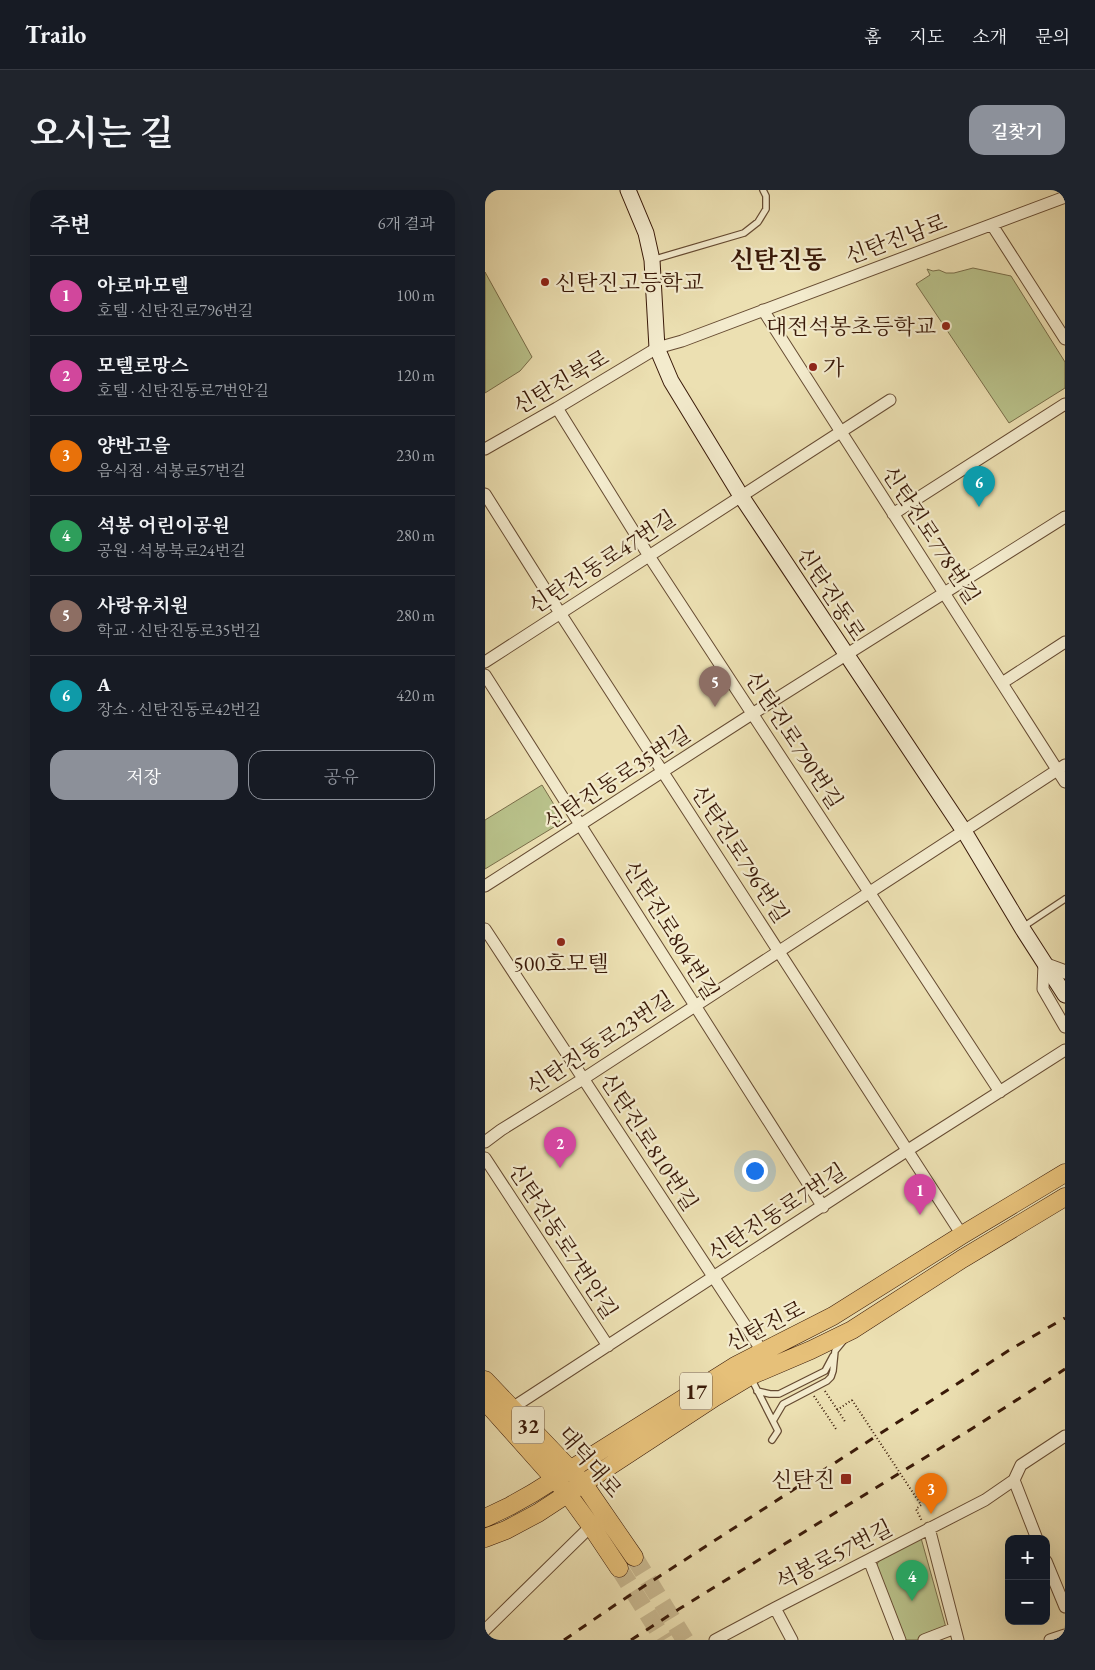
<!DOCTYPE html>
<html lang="ko">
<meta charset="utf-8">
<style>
:root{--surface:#171b24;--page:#20242c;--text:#f1f3f6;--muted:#9ea1a6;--line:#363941;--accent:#8c9099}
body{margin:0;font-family:"EB Garamond","Noto Serif KR",serif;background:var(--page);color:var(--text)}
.controls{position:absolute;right:15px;bottom:15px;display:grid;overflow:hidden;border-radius:10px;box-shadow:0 5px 20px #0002}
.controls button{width:45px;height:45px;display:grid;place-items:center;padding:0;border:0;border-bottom:1px solid var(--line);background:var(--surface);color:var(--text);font:25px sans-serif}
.you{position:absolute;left:269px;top:980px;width:18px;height:18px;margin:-12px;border:4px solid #fff;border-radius:50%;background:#1a73e8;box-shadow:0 0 0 8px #1a73e833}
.badge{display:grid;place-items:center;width:32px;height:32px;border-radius:50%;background:var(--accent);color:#fff;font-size:16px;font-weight:700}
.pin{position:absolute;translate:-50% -41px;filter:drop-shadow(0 1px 2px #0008)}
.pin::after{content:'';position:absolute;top:26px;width:18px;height:15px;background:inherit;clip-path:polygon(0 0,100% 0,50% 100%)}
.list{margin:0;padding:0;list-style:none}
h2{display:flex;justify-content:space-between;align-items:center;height:65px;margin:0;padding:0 20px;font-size:21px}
h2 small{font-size:16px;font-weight:400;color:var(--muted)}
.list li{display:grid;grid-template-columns:32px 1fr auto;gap:15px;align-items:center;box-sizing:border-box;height:80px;padding:0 20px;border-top:1px solid var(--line)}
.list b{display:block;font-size:19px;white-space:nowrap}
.list p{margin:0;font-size:16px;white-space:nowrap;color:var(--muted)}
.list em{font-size:16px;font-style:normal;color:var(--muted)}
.actions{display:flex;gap:10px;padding:15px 20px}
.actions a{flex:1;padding:11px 0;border:1px solid var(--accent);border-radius:15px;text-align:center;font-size:18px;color:var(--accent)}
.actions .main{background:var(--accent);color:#fff}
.map{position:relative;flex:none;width:580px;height:1450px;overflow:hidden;border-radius:15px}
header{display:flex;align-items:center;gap:30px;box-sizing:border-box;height:70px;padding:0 25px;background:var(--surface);border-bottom:1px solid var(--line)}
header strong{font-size:24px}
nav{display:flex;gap:28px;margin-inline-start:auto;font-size:18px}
.intro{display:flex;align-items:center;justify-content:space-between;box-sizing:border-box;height:120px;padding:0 30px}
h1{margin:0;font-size:35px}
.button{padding:12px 22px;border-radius:15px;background:var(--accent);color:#fff;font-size:18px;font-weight:700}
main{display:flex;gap:30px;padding:0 30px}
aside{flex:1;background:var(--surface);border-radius:15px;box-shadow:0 5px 20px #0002}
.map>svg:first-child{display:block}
.green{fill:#b9c28b;stroke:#796e4a}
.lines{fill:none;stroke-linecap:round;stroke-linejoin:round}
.primary-tunnel{stroke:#c8b890;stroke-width:18;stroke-dasharray:18 9;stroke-linecap:butt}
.lane-casing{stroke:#664b32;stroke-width:8}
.street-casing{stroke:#664b32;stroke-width:13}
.secondary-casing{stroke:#391908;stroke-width:17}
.primary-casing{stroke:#391908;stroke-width:19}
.path{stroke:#391908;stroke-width:2;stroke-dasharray:1 2.5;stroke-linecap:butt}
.lane{stroke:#f3ebcd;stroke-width:5.5}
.street{stroke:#f3ebcd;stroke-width:11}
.secondary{stroke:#f3ebcd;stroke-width:15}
.primary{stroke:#e6c079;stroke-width:18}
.rail{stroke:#391908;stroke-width:3;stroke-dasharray:9 9;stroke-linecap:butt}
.path-bridge{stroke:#391908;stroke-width:2;stroke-dasharray:1 2.5;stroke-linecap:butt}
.poi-dot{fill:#8f2418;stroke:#f3ebcd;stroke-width:2}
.labels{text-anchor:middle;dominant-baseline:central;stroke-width:4.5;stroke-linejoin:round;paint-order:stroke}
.shield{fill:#f3ebcd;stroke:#715843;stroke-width:1}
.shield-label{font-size:21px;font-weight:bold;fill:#391908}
.street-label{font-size:22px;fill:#391908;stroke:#f3ebcd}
.poi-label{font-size:22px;fill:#391908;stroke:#f3ebcd;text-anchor:start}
.quarter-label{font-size:25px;font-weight:bold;fill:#391908;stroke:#f3ebcd}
</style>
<header>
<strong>Trailo</strong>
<nav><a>홈</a><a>지도</a><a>소개</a><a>문의</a></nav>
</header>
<div class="intro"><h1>오시는 길</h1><a class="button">길찾기</a></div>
<main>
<aside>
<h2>주변<small>6개 결과</small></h2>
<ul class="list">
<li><span class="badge" style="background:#d1479c">1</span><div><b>아로마모텔</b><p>호텔 · 신탄진로796번길</p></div><em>100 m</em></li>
<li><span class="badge" style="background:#d1479c">2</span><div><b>모텔로망스</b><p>호텔 · 신탄진동로7번안길</p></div><em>120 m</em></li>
<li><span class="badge" style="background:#e8710a">3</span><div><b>양반고을</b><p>음식점 · 석봉로57번길</p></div><em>230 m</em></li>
<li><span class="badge" style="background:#2e9e5b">4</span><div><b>석봉 어린이공원</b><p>공원 · 석봉북로24번길</p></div><em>280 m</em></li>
<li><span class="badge" style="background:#8d6e63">5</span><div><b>사랑유치원</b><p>학교 · 신탄진동로35번길</p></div><em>280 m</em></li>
<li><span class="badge" style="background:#0f9aa8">6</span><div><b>A</b><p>장소 · 신탄진동로42번길</p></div><em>420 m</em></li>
</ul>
<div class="actions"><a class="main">저장</a><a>공유</a></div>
</aside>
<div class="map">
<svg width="580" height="1450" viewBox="0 0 580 1450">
<rect width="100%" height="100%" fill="#ece0b2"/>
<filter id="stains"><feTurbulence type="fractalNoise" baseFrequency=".004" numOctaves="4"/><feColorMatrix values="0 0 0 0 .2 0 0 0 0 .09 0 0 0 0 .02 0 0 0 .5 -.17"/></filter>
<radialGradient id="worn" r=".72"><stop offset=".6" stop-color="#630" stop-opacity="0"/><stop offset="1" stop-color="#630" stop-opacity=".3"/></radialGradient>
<path class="green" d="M488,78L526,86L580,172V198L524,233L431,94L445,85L442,79L448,81L454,80L461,83H469Z
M0,82L47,167L35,181L0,203Z
M57,595L76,626L74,634L0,679V630Z
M436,1348L462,1441L439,1450H415L388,1381L394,1371Z"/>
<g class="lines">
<path class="primary-tunnel" d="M149,1367L200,1450
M134,1378L179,1450"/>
<g class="lane-casing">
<path id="lane" d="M167,70L259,43L273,32L281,19V6L278,0
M538,737L580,709
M266,1188L293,1241L287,1250
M272,1201L285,1204H294L340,1181L348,1166
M288,1231L298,1214L342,1191L346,1187L348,1181L350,1161L359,1150"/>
</g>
<g class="street-casing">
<path id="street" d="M507,35L580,149
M278,120L580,592
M72,218L164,366L515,902
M0,259L72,218L172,158L197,151L580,7
M0,304L75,423L477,1045
M408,324L580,214
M0,472L405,210
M0,485L338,1017
M517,493L580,452
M0,696L267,524L580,327
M0,739L277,1161
M580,783L578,780L559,773L558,799L580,837
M0,952L16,940L98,889L580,575
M0,968L123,1156
M27,1218L423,960L580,860
M529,1290L552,1349
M444,1338L473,1450
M384,1370L415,1450
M561,1371L580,1417
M290,1418L307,1450
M0,1440L106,1336
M230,1450L290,1418L500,1310L529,1290L536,1275L580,1246
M439,1450L470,1438
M565,1450L580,1445"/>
</g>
<g class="secondary-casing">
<path id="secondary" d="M143,0L161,43L167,70L172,158L186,191L256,306L479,641L537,738L580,805"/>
</g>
<g class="primary-casing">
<path id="primary" d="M0,1190L98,1293L149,1367
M0,1211L82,1303L106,1336L134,1378
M0,1328L25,1316L48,1303L250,1176L348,1126L477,1045L580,983
M0,1348L21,1340L53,1323L230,1207L265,1186L326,1160L367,1140L477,1069L580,1007"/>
</g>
<path class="path" d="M340,1201L361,1233
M329,1206L351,1239
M352,1220L367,1210
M436,1315L431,1319L437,1331"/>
<use href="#lane" class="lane"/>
<use href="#street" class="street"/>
<use href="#secondary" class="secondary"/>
<use href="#primary" class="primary"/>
<path class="rail" d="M79,1450L130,1415L526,1159L580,1128
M146,1450L194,1419L488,1238L580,1179"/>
<path class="path-bridge" d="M367,1210L436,1315"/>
</g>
<g class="poi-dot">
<circle cx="60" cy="92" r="5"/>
<circle cx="461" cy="136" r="5"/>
<circle cx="328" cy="177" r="5"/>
<circle cx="76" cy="752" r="5"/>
<rect x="355" y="1283" width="12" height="12" rx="2.5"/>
</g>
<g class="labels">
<g class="shield">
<rect x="195" y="1182.5" width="32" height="37" rx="4"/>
<rect x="27" y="1216.5" width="32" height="37" rx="4"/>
</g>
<g class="shield-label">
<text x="211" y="1201">17</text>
<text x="43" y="1235">32</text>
</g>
<g class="street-label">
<text transform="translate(411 49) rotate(-20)">신탄진남로</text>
<text transform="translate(76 192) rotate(-30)">신탄진북로</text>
<text transform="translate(446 345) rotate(57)">신탄진로778번길</text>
<text transform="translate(117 372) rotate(-33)">신탄진동로47번길</text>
<text transform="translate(346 404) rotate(57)">신탄진동로</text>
<text transform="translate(309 550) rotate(57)">신탄진로790번길</text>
<text transform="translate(132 588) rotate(-33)">신탄진동로35번길</text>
<text transform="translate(255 664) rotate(57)">신탄진로796번길</text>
<text transform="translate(186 740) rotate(58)">신탄진로804번길</text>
<text transform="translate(115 853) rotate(-33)">신탄진동로23번길</text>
<text transform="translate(164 952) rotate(57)">신탄진로810번길</text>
<text transform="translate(292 1022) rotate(-33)">신탄진동로7번길</text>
<text transform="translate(78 1051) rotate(57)">신탄진동로7번안길</text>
<text transform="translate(280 1136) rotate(-27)">신탄진로</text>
<text transform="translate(105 1272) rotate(50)">대덕대로</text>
<text transform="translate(349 1365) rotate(-27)">석봉로57번길</text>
</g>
<g class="poi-label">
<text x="70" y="92">신탄진고등학교</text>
<text x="451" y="136" text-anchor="end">대전석봉초등학교</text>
<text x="338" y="177">가</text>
<text x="76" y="773" text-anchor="middle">500호모텔</text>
<text x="350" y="1289" text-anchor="end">신탄진</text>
</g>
<g class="quarter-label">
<text x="293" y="69">신탄진동</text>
</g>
</g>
<rect width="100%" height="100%" filter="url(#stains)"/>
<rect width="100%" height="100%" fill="url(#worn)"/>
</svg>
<div class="controls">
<button>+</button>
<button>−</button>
</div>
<div class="you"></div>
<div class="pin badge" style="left:435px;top:1025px;background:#d1479c">1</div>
<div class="pin badge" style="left:75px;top:978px;background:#d1479c">2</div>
<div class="pin badge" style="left:446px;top:1324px;background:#e8710a">3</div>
<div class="pin badge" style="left:427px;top:1411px;background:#2e9e5b">4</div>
<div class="pin badge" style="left:230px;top:517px;background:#8d6e63">5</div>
<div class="pin badge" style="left:494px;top:317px;background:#0f9aa8">6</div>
</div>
</main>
